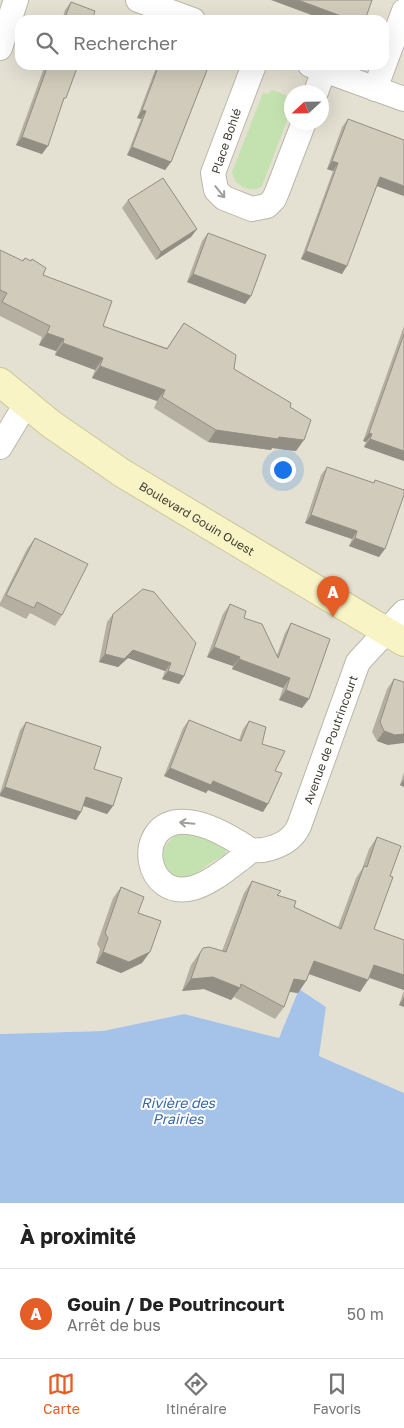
<!DOCTYPE html>
<html lang="fr">
<meta charset="utf-8">
<style>
:root{--surface:#fff;--page:#f2f2f2;--text:#222;--muted:#767676;--line:#e0e0e0;--accent:#e55e26}
body{margin:0;font-family:"Golos Text",sans-serif;background:var(--page);color:var(--text)}
.compass{position:absolute;left:284px;top:85px;width:45px;height:45px;border-radius:50%;background:var(--surface);box-shadow:0 5px 20px #0002;rotate:248deg}
.you{position:absolute;left:282px;top:469px;width:18px;height:18px;margin:-12px;border:4px solid #fff;border-radius:50%;background:#1a73e8;box-shadow:0 0 0 8px #1a73e833}
.badge{display:grid;place-items:center;width:32px;height:32px;border-radius:50%;background:var(--accent);color:#fff;font-size:16px;font-weight:700}
.pin{position:absolute;translate:-50% -41px;filter:drop-shadow(0 1px 2px #0008)}
.pin::after{content:'';position:absolute;top:26px;width:18px;height:15px;background:inherit;clip-path:polygon(0 0,100% 0,50% 100%)}
.list{margin:0;padding:0;list-style:none}
h2{display:flex;justify-content:space-between;align-items:center;height:65px;margin:0;padding:0 20px;font-size:21px}
h2 small{font-size:16px;font-weight:400;color:var(--muted)}
.list li{display:grid;grid-template-columns:32px 1fr auto;gap:15px;align-items:center;box-sizing:border-box;height:90px;padding:0 20px;border-top:1px solid var(--line)}
.list b{display:block;font-size:19px;white-space:nowrap}
.list p{margin:0;font-size:16px;white-space:nowrap;color:var(--muted)}
.list em{font-size:16px;font-style:normal;color:var(--muted)}
.icon{flex:none;width:28px;height:28px;fill:none;stroke:currentColor;stroke-width:2;stroke-linecap:round;stroke-linejoin:round}
.map{position:relative;flex:none;width:404px;height:1203px;overflow:hidden}
.search{position:absolute;background:var(--surface);box-shadow:0 5px 20px #0002;left:15px;right:15px;top:15px;height:55px;display:flex;align-items:center;gap:12px;box-sizing:border-box;padding:0 18px;border-radius:15px;color:var(--muted);font-size:19px}
.sheet{height:155px;background:var(--surface)}
nav{display:flex;justify-content:space-around;align-items:center;box-sizing:border-box;height:70px;border-top:1px solid var(--line);background:var(--surface);font-size:14px;color:var(--muted)}
nav a{display:grid;justify-items:center;gap:2px}
nav .on{color:var(--accent)}
.map>svg:first-child{display:block}
.residential{fill:#e4e1d3;fill-rule:evenodd}
.green{fill:#c4e1b0}
.water{fill:#a5c3e8}
.lines{fill:none;stroke-linecap:round;stroke-linejoin:round}
.street-casing{stroke:#bbb7a8;stroke-width:26}
.secondary-casing{stroke:#ccc697;stroke-width:30}
.street{stroke:#fff;stroke-width:24}
.secondary{stroke:#f9f4c5;stroke-width:28}
.wall{fill:#b4afa1}
.shaded-wall{fill:#928e83}
.building{fill:#d1cbbb;stroke:#928e83}
.oneway{stroke:#a09f9a}
.labels{text-anchor:middle;dominant-baseline:central;stroke-width:4;stroke-linejoin:round;paint-order:stroke}
.street-label{font-size:12px;fill:#423f35;stroke:#fff}
.water-label{font-size:14px;font-style:italic;fill:#3967a3;stroke:#fff}
</style>
<div class="map">
<svg width="404" height="1203" viewBox="0 0 404 1203">
<rect width="100%" height="100%" fill="#f0eee4"/>
<path class="residential" d="M0,0H404V1093L319,1056L326,1007L299,989L279,1038L184,1014L103,1031L0,1034ZM20,20H384V65H20ZM292,92H322V122H292Z"/>
<path class="green" d="M272,90L286,95L288,98V103L291,105V110L262,186C253,193 243,188 235,181L232,172L263,93L268,94Z
M182,833L189,834L226,847V855C220,857 214,860 209,864C203,868 197,875 189,877C164,884 150,844 182,833Z"/>
<path class="water" d="M299,989L326,1007L319,1056L404,1093V1203H0V1034L103,1031L184,1014L279,1038Z"/>
<g class="lines">
<g class="street-casing">
<g id="street">
<path d="M138,0L193,20"/>
<path d="M0,48L16,0"/>
<path d="M254,65L213,173L216,190L224,198L252,209L267,206L274,199L277,192L304,122"/>
<path d="M310,65L404,99"/>
<path d="M375,89L404,11"/>
<path d="M316,92L324,70"/>
<path d="M0,447L26,404"/>
<path id="s1" d="M252,851C233,838 202,819 178,822C134,827 145,901 193,888C211,883 228,868 242,858C245,856 248,852 251,851C255,850 259,850 263,850C279,847 292,841 299,826L358,662L404,612"/>
</g>
</g>
<g class="secondary-casing">
<g id="secondary">
<path id="s2" d="M0,382L51,424L122,473L404,642"/>
</g>
</g>
<use href="#street" class="street"/>
<use href="#secondary" class="secondary"/>
</g>
<path class="wall" d="M71,2L92,20H62L65,10Z
M45,65H78L42,154L16,145Z
M157,65H209L171,162L165,170L127,155L141,119L137,118Z
M348,119L404,196L377,186L342,274L301,259L333,171L327,169L342,127Z
M128,200L197,229L191,237L156,260L122,208Z
M208,233L251,296L245,304L187,282L202,241Z
M0,250L22,261L25,258L43,275L103,326L167,348L184,323L234,369L290,407L296,451L272,448L271,450L208,442L154,408L157,401L92,378L95,370L55,355L56,351L39,345L42,337L0,316Z
M404,326V461L364,447L366,442L363,441Z
M327,467L373,483L375,480L379,557L349,546L352,539L305,523L321,475Z
M35,538L62,615L55,626L30,613L26,619L0,606V603L27,549Z
M230,604L244,618L277,655L285,633L291,623L309,699L302,708L279,700L283,688L232,669L233,666L207,657L223,614Z
M113,614L184,676L179,684L162,679L165,671L128,658L118,667L99,662L107,622Z
M394,679L388,745L377,741L372,732L387,689Z
M189,720L239,740L243,729L249,721L275,771L263,812L208,790L206,793L164,776L183,728Z
M26,722L94,769L113,806L107,814L83,806L81,812L76,820L0,796V793L20,730Z
M404,772V787L400,785Z
M377,837L390,876L374,929L404,940V1007L399,1005L404,990L369,978L360,992L309,974L306,981L298,993L289,992L284,1007L275,1019L234,997L231,1000L204,989L182,991L191,965L203,948L222,951L244,893L252,881L281,891L278,895L294,907L338,927L356,878L362,869L369,849Z
M121,887L138,913L142,963L121,973L96,963L100,949L97,944L113,898Z"/>
<path class="shaded-wall" d="M271,0H298L352,20H325Z
M142,110L146,111L141,119L137,118Z
M22,137L48,146L42,154L16,145Z
M132,147L171,162L165,170L127,155Z
M332,161L338,163L333,171L327,169Z
M380,177L404,186V196L374,185Z
M197,229L191,237L156,260L161,252Z
M306,251L347,266L342,274L301,259Z
M193,274L251,296L245,304L187,282Z
M47,333L64,339L56,351L39,345Z
M63,343L103,358L95,370L55,355Z
M100,366L165,390L157,401L92,378Z
M216,430L279,437L304,440L296,451L272,448L271,450L208,442Z
M369,433L372,434L366,442L363,441Z
M370,439L404,451V461L364,447Z
M311,515L357,531L352,539L305,523Z
M355,538L385,549L379,557L349,546Z
M214,647L240,657L233,666L207,657Z
M133,650L171,663L165,671L128,658L118,667L99,662L105,654Z
M239,659L290,678L283,688L232,669Z
M168,671L184,676L179,684L162,679Z
M286,690L309,699L302,708L279,700Z
M384,731L404,734V743L388,745L377,741Z
M170,768L213,781L268,804L263,812L208,790L206,793L164,776Z
M404,779V787L400,785Z
M5,787L81,812L76,820L0,796V794Z
M86,797L113,806L107,814L81,805Z
M103,952H150L142,963L121,973L96,963Z
M314,961L368,980L360,992L306,973Z
M374,965L404,975V990L365,976Z
M213,977L240,988L231,1000L204,989L182,991L191,979Z
M294,979L306,981L298,993L286,991Z
M404,997V1007L399,1005Z"/>
<path class="building" d="M298,0H372L365,20H352Z
M71,2L95,11L92,20H64Z
M48,65H78L66,98H64L48,146L22,137Z
M159,65H209L171,162L132,147L146,111L142,110Z
M348,119L404,140V186L380,177L347,266L306,251L338,163L332,161Z
M163,178L197,229L161,252L128,200Z
M208,233L266,255L251,296L193,274Z
M0,250L23,261L25,258L31,261L32,259L46,268L43,275L112,301L103,326L167,349L184,323L236,355L234,369L291,403L290,407L311,420L304,440L279,437L278,439L216,430L162,397L165,390L100,366L103,358L63,343L64,339L47,333L50,326L2,302L7,293L0,290Z
M404,334V451L370,439L372,434L369,433Z
M327,467L374,483L375,480L404,490V495L385,549L355,538L357,531L311,515Z
M35,538L88,564L62,615L37,602L34,608L6,595Z
M143,589L154,592L196,643L184,676L168,671L171,663L133,650L124,659L105,654L113,614Z
M230,604L246,611L244,618L262,624L278,658L291,623L330,639L309,699L286,690L290,678L239,659L240,657L214,647Z
M394,679L404,682V734L395,735L384,731L380,722Z
M189,720L241,741L249,721L266,727L262,744L285,751L275,771L282,773L268,804L213,781L211,785L170,768Z
M26,722L101,747L94,769L122,778L113,806L86,797L81,812L5,787Z
M377,837L401,846L390,876L393,877L374,929L404,940V975L374,965L368,980L314,961L306,981L294,979L284,1007L241,984L240,988L213,977L191,979L200,953L203,948L209,947L226,952L252,881L281,891L277,895L296,901L294,907L341,929L364,866L367,867Z
M121,887L144,897L138,913L161,921L150,952L129,962L103,952L108,938L105,933Z"/>
<defs><path id="oneway-shaft" d="M-6 0H5M1.5-3L5.5 0L1.5 3" fill="none" stroke-width="1.6" stroke-linecap="round" stroke-linejoin="round" transform="scale(1.25)"/></defs>
<g class="oneway">
<use href="#oneway-shaft" transform="translate(220 192) rotate(51)"/>
<use href="#oneway-shaft" transform="translate(187 823) rotate(-175)"/>
</g>
<g class="labels">
<g class="street-label">
<text transform="translate(226 141) rotate(-71)">Place Bohlé</text>
<text stroke="none"><textPath href="#s2" startOffset="240">Boulevard Gouin Ouest</textPath></text>
<text stroke="none"><textPath href="#s1" startOffset="410">Avenue de Poutrincourt</textPath></text>
</g>
<g class="water-label">
<text x="178" y="1102">Rivière des<tspan x="178" dy="16">Prairies</tspan></text>
</g>
</g>
</svg>
<svg class="compass" viewBox="-18 -18 36 36"><path d="M0-13l5 13h-10z" fill="#e53935"/><path d="M0 13l5-13h-10z" fill="#767676"/></svg>
<div class="you"></div>
<div class="pin badge" style="left:333px;top:617px">A</div>
<div class="search"><svg class="icon" aria-label="search" viewBox="0 0 24 24"><circle cx="10" cy="10" r="6"/><path d="M15 15l6 6"/></svg>Rechercher</div>
</div>
<section class="sheet">
<h2>À proximité<small></small></h2>
<ul class="list">
<li><span class="badge">A</span><div><b>Gouin / De Poutrincourt</b><p>Arrêt de bus</p></div><em>50 m</em></li>
</ul>
</section>
<nav>
<a class="on"><svg class="icon" aria-label="map" viewBox="0 0 24 24"><path d="M3 6l6-2 6 2 6-2v14l-6 2-6-2-6 2zM9 4v14M15 6v14"/></svg>Carte</a>
<a><svg class="icon" aria-label="directions" viewBox="0 0 24 24"><path d="M12 3l9 9-9 9-9-9zM9 14v-3h6M13 9l2 2-2 2"/></svg>Itinéraire</a>
<a><svg class="icon" aria-label="saved" viewBox="0 0 24 24"><path d="M7 4h10v16l-5-4-5 4z"/></svg>Favoris</a>
</nav>
